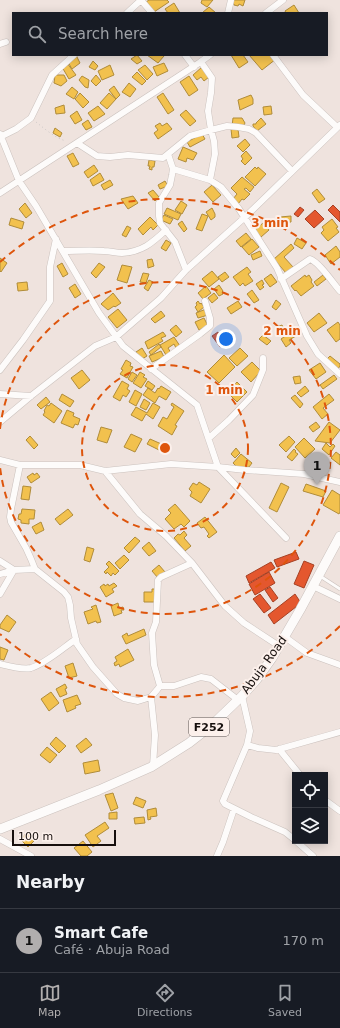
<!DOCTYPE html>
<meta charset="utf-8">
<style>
:root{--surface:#171b24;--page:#242831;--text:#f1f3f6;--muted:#9ea1a6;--line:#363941;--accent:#b1aeae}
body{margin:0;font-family:"DejaVu Sans",sans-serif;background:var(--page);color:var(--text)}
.controls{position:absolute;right:12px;bottom:12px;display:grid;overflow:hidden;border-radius:0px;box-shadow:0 2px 10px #0003}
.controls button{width:36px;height:36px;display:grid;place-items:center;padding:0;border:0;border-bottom:1px solid var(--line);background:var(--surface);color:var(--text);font:20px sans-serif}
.scale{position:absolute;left:12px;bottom:10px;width:104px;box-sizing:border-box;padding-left:4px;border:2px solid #160f0d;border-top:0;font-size:11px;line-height:14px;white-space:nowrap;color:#160f0d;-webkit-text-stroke:3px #fcf0eb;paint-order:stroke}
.you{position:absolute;left:226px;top:339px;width:14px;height:14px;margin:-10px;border:3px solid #fff;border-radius:50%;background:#1a73e8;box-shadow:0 0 0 6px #1a73e833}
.badge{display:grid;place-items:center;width:26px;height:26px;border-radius:50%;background:var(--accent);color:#111;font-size:13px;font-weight:700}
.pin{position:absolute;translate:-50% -33px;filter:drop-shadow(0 1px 2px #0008)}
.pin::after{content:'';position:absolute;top:21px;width:14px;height:12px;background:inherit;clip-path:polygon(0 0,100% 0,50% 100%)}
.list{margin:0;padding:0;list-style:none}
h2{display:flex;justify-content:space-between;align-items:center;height:52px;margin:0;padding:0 16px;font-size:17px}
h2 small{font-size:13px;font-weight:400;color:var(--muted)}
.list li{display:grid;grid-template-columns:26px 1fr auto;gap:12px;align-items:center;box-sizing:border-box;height:64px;padding:0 16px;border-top:1px solid var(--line)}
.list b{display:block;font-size:15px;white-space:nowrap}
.list p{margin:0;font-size:13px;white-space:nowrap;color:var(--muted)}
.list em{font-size:13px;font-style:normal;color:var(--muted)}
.icon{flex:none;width:22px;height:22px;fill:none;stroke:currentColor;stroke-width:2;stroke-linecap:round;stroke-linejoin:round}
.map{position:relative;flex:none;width:340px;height:856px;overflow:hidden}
.search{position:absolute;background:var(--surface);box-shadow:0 2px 10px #0003;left:12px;right:12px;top:12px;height:44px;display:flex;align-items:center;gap:10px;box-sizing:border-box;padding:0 14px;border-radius:0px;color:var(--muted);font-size:15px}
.sheet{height:116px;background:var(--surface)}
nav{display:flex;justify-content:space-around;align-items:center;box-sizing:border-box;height:56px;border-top:1px solid var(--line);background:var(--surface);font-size:11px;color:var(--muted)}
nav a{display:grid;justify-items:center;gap:2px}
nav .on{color:var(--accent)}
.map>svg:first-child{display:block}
.homes{fill:#f2c14e;stroke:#b08c3a}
.shops{fill:#e4572e;stroke:#a64124}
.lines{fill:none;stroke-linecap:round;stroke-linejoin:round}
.lane-casing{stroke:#cbc2be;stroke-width:4}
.street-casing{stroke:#cbc2be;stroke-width:7}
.primary-casing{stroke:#cbc2be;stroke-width:10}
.path{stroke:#cbc7c6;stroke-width:1;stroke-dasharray:1 3;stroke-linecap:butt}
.lane{stroke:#fdfbfa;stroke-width:3}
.street{stroke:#fdfbfa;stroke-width:6}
.primary{stroke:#fdfbfa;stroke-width:9}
.ring{fill:none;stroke:#de550c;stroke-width:2;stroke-dasharray:7 5}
.labels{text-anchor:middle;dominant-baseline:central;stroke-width:4;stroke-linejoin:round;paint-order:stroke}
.shield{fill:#fcf0eb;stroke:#5b5250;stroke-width:1}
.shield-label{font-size:11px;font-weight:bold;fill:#160f0d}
.street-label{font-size:12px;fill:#160f0d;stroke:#fcf0eb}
.centre{fill:#de550c;stroke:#fcf0eb;stroke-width:2}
.ring-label{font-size:12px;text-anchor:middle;font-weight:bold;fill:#de550c;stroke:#fcf0eb;stroke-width:4;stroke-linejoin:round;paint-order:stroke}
</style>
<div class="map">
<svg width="340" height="856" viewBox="0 0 340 856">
<rect width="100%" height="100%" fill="#efe3de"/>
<path class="homes" d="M149,0H167L169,2L154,12L146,2Z
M202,0H213L207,7L201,3Z
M233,0H245L243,6L239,4L238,6L234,5V4L232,3Z
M174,3L180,13H168L165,9Z
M294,5L299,13H286L285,11Z
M209,7L216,13H202Z
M76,55L80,63L72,69L68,62Z
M137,55L142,61L137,64L131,59Z
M147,55H162L164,56L158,63Z
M231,55H243L248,62L239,68Z
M249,55H273L276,59L262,70Z
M93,61L98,66L95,70L89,67Z
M67,63L76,75L69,79L62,67Z
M164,63L168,71L157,76L153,67Z
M110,65L114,75L102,80L98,71Z
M145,65L153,74L147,80L138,70Z
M202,67L209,77L204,81L201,77L197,80L193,75Z
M137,72L146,81L142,85L132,77Z
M55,75H64L67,81L61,86L54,83Z
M96,75L101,81L96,86L91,81Z
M82,76L89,80L88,88L85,87L79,80Z
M189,76L198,90L189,96L180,82Z
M129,83L136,89L130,97L122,92Z
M114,86L120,95L116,99L109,90Z
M72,87L78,92L74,99L66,94Z
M80,93L89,102L83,108L75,99Z
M109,93L116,99L107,109L100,103Z
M163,93L174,110L168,114L157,97Z
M251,95L253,99V104L240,110L238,100Z
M64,105L65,113L56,114L55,108Z
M98,106L105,114L94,121L88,113Z
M271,106L272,114L264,115L263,107Z
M186,110L196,121L190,126L180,115Z
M77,111L82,120L75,124L70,116Z
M233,118H242L245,123L243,127L232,126Z
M261,118L266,124L257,131L253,126V124H256V123Z
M88,120L92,127L86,130L82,124Z
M160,123L162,126L167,123L172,129L158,139L154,133L158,130L155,126Z
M55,128L62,133L60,137L53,133Z
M231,129H238L239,137L232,138Z
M202,134L205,139L190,147L187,142Z
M245,139L250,145L243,152L237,146Z
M183,147L197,153L193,160L187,158L186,162L178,159Z
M246,151L252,158L245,165L241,161L243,159L241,156Z
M73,153L79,164L73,167L67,156Z
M149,160L155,161L154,167H152V170L149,169L150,166H148Z
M94,165L98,171L88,178L84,172Z
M255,167L257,169L258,167L266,174L255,186L245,177Z
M100,173L104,180L93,186L90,180Z
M242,177L254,187L250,192L246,188L244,189L250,194L244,200L242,199L238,204L233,199L237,194L231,188Z
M110,180L113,185L104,190L101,185Z
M165,181L168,186L160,189L158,185Z
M212,185L221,195L213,202L204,192Z
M317,189L325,199L319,203L312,193Z
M153,190L159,197L155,201L148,193Z
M133,196L138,203L128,209L121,199Z
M181,201L187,205L182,214L175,210Z
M25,203L32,213L26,218L19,209Z
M167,208L181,214L178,220L164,214Z
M212,208L215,214V217L211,220L206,212Z
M202,214L208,216L202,231L196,229Z
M164,215L173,219L170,224L161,220Z
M291,216V222L281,223L280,217Z
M150,217L158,225L153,230L151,227L143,235L138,229Z
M11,218L24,222L22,229L9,225Z
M332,219L338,227L336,228L339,232L328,241L321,233L324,230L322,227Z
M182,221L187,229L184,232L178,224Z
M263,223L269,230L261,237L255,230Z
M127,226L131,228L126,237L122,235Z
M246,233L251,239L241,247L236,241Z
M297,238L306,243L302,249L294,244Z
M252,239L259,247L249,255L242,247Z
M166,240L171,243L166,251L161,248Z
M291,244L294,248L284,257L293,267L286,273L274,259Z
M336,246L340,252V257L331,264L325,255Z
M260,251L262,256L253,260L251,255Z
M0,258L7,263L1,272L0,271Z
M152,259L154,266L148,268L147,260Z
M62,263L68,274L63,277L57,266Z
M99,263L105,267L96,278L91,273Z
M122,265L132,267L127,283L117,280Z
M247,267L251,272L248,274L253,281L245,286L243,283L240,286L233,277Z
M212,271L219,279L209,287L202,279Z
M225,272L229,277L222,282L218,277Z
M143,273L149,274L146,283L140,282Z
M271,274L277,282L270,287L264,279Z
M305,275L306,277L309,275L312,280L311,282L314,286L301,296L296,290L295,291L291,286Z
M323,275L326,279L317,286L314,282Z
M149,280L153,282L148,291L144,288Z
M262,280L264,284L262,285L264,287L260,290L256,284Z
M27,282L28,290L18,291L17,283Z
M75,284L81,294L75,298L69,288Z
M219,285L223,291L222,292L223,294L219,296L214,289Z
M206,286L211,293L203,299L198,293Z
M252,290L259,300L254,303L247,294Z
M113,293L121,303L115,307L114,306L108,310L101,304Z
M214,293L218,298L212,303L208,298Z
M276,300L281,304L276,310L272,307Z
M198,301L200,304L201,303L204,307L198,312L195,307L197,305L196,303Z
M238,301L242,307L231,314L227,308Z
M118,309L127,320L117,328L108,317Z
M206,309L208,315L198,318L196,313Z
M161,311L165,316L155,323L151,319Z
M319,313L327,323L314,332L307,323Z
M204,318L208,326L199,330L195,322Z
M338,322L340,325V339L336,342L327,330Z
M176,325L182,332L176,337L170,330Z
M282,325L285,331L279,333L277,327Z
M293,331L296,336L289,340L291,343L286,347L281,339Z
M163,332L166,336L161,338L163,341L148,349L145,342Z
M263,335L271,341L267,345L259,339Z
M174,337L180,346L176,348L174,344L168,348L171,353L166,355L160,345Z
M159,344L161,347L151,355L149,352Z
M142,348L147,356L142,359L136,352Z
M240,348L248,356L237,366L229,358Z
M161,351L164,357L152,362L149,356Z
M224,355L235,367L219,383L207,372Z
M330,356L340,364V366L338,369L326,360Z
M126,360L131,363L130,366L133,367L127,378L120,374L123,370L121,369Z
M252,362L261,371L251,382L241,372Z
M320,363L326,372L316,379L309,370Z
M82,370L90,380L79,389L71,378Z
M132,372L137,375L132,382L128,379Z
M140,372L145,375L143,377L147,379L141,388L133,383Z
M334,375L337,379L323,389L320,385Z
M300,376L301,383L295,384L293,377Z
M122,381L129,385L127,389L130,391L126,397L123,395L120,401L113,397Z
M148,381L155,386L152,390L145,386Z
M237,382L247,392L237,402L227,392Z
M161,386L171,392L166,400L159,396L155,403L143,395L148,388L155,393L158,388L159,389Z
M305,386L309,391L301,397L297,393Z
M135,390L142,394L136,406L129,402Z
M62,394L74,401L70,407L59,400Z
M329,394L334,400L323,408L328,414L322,419L313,407Z
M295,395L303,404L300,408L291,398Z
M46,397L50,402L41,409L37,405Z
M144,399L150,403L146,410L140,407Z
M51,403L62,411L54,423L43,415L45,412L44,411L47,405L49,406Z
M153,403L160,407L153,419L146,414L142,421L131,415L136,407L147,413Z
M172,403L184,411L175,425L177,426L172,435L158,426L163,417L167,419L174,407L171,405Z
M67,410L74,413L73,416L80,419L78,425L75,424L73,428L61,423Z
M316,422L320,427L313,432L309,427Z
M329,422L340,430L330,443L315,441Z
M101,427L112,430L107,443L97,440Z
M131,434L142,439L135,452L124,447Z
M30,436L38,445L34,449L26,440Z
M289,436L295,442L286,452L279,445Z
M304,438L315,449L305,458L295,447Z
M150,439L166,446L163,452L147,444Z
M326,443L330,447L333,444L335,446L329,455L322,449Z
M236,448L240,453L235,458L231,454Z
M294,449L296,451L295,452L298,454L292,461L287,457Z
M336,452L340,455V465L331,458Z
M241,454L252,463L249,467H246L242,469H239L233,463Z
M33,473L34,475L37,473L40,477L31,483L27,477Z
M199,482L210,489L201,503L190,496L192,492L189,489L193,483L197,485Z
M281,483L289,487L277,512L269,508Z
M306,484L326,491L323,497L303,491Z
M23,486L31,487L29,500L21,499Z
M332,490L340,495V512L339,514L323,505Z
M175,504L190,521L184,527L181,524L174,529L165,519L171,513L168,510Z
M22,509L35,510L34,519H29V524L21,523V520L18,519L19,514H21Z
M68,509L73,515L60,525L55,519Z
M205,517L217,532L209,538L207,536L209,534L204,527L201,528L197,523Z
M41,522L44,530L36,534L32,527Z
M184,531L187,535L184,538L191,546L185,551L174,538L178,534L180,535Z
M135,537L140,541L129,553L124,548Z
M149,542L156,551L149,556L142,548Z
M87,547L94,549L90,562L84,560Z
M124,555L129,560L120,569L115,563Z
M109,561L119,571L115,575L113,573L111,576L107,572L106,574L104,572L109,567L106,564Z
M159,565L165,572L158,578L152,571Z
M114,583L117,586L112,589L114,592L106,597L100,587L104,584L105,586L108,584L109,586Z
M152,589H155L156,602H144V592H152Z
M118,603L119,608L123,607L124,610H121L122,613L114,616L111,606Z
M96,605L101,622L97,623L96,621L88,624L84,612L93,609L91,607Z
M7,615L16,622L9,632L0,628V625Z
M144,629L146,635L126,644L122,636L127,633L128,636Z
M0,647L8,650L4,660L0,659Z
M128,649L134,660L120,667L119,664L115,666L114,663L117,661L115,657Z
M73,663L77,676L69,678L65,666Z
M65,684L67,688L65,689L67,694L60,697L56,689Z
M51,692L59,703L49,711L41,699Z
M77,695L81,704L75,706L76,708L67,712L63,700Z
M56,737L66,746L59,753L50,744Z
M86,738L92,745L81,753L76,746Z
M47,747L57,755L50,763L40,755Z
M98,760L100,771L85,774L83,763Z
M113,793L118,808L111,811L105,795Z
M136,797L146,801L143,808L133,804Z
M156,808L157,816L150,817L151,819L148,820L147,810Z
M117,812V819H109V813Z
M144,817L145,823L135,824L134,818Z
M105,822L109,828L97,836L101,841L93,847L85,835Z
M27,832L36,839L28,847L22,841L24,840L22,838Z
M83,841L92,852L87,856H81L74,848Z"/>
<path class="shops" d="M333,205L340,212V222L328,210Z
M300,207L304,210L298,217L294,214Z
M315,210L324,219L314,228L305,219Z
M218,332L226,342L220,347L212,336Z
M296,552L299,559L277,567L274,560Z
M304,561L314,565L304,588L294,584Z
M271,562L275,568L249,583L246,576Z
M269,572L275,583L255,595L249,584Z
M270,587L278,598L273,602L265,590Z
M260,594L271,608L264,613L253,599Z
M295,594L301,603L274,624L268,615Z"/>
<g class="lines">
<g class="lane-casing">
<path id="lane" d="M320,576L340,589"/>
</g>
<g class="street-casing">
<path id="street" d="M141,0L152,13
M127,13L141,0
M228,13L231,0
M266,13L283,0
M0,44L6,42
M185,55L194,67
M273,55L303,95L337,127
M201,62L212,78L211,93L208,111L211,130L214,141L215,154L210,180
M0,134L19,181L36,206L99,313L123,346L197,405L218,467L286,538
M0,137L16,129L31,118L52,75L74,55
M77,143L97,156L110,157L128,155L163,158L190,136L211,130L227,126L238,127L249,129L256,133L292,171
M168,154L173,169L172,175L170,185L159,203V216L160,223L175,242L186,270
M173,169L210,180L221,187L239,209L277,268L307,336L318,354L340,374
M0,193L199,63L210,55
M63,251C76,251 90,250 104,251C110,251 116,253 122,253C142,252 152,243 166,230
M281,279L310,259C319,262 333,283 340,291
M151,369L200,334L210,326V318L205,301
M0,370L23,340L50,301V267L56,239
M0,394L31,396
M0,422L31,396L95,346L116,337L161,298L186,270L244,218L340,125
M209,438L229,420L253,395L263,370V358
M0,460L20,465H80L105,471L171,464L218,467L245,470L304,474L340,482
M20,465L11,509L10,517L11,522L26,548L31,559L35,569L64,592L68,597L70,605L71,618L77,644L93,667L117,694L124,698L138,701L151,697
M105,471L140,514L166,536L192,563L225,606L244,623L279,646
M0,561L14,570L35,569
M0,574L14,570
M313,586L340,599
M0,594L14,570
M285,637L307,653L340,665
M0,664C8,666 23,670 31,668C45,664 63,648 76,639
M160,686H174L201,677L211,679L238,700
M242,696L250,731L247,745L223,801L225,804L251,817L285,832L295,840
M247,745L258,748L276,750L340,732
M279,749L300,775
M153,766L155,735L151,697L157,690L160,686L154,665L152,633L156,622L158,580L161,577L192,563
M325,800L340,811
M0,839L31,856
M296,841L313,856
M217,856L223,842L234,809"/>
</g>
<g class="primary-casing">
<path id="primary" d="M0,829L99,790L151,767L189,743L212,725L242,696L257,679L272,658L300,610L340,536"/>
</g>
<path class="path" d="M36,122C45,129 55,138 66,141"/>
<use href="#lane" class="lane"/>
<use href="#street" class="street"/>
<use href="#primary" class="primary"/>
</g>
<g class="ring">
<circle cx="165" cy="448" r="83"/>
<path d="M0 429A166 166 0 1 1 0 467"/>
<path d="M340 626A249 249 0 0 1 0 634M0 262A249 249 0 0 1 340 270"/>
</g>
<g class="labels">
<rect class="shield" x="189" y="718" width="40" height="18" rx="3"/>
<g class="shield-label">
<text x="209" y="727">F252</text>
</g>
<g class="street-label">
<text transform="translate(264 665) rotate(-54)">Abuja Road</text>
</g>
</g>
<circle cx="165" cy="448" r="6" class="centre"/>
<g class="ring-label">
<text x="270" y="227">3 min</text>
<text x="282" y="335">2 min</text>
<text x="224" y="394">1 min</text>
</g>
</svg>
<div class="controls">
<button><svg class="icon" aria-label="locate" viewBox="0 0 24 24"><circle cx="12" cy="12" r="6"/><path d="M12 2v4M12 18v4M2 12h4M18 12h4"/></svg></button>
<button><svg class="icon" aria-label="layers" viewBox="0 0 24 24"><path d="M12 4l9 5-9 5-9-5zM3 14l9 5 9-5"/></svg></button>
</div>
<div class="scale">100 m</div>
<div class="you"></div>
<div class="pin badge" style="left:317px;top:485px">1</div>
<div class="search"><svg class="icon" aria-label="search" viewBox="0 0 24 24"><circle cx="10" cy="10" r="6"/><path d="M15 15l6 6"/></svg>Search here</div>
</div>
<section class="sheet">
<h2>Nearby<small></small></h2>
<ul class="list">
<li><span class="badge">1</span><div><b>Smart Cafe</b><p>Café · Abuja Road</p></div><em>170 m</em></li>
</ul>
</section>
<nav>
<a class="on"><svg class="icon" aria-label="map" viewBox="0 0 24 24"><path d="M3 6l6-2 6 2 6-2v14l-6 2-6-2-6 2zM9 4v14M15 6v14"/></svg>Map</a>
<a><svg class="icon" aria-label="directions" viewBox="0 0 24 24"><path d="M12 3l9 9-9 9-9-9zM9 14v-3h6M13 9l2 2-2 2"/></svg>Directions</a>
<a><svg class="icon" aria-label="saved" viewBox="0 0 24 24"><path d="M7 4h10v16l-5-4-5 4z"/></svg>Saved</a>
</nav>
